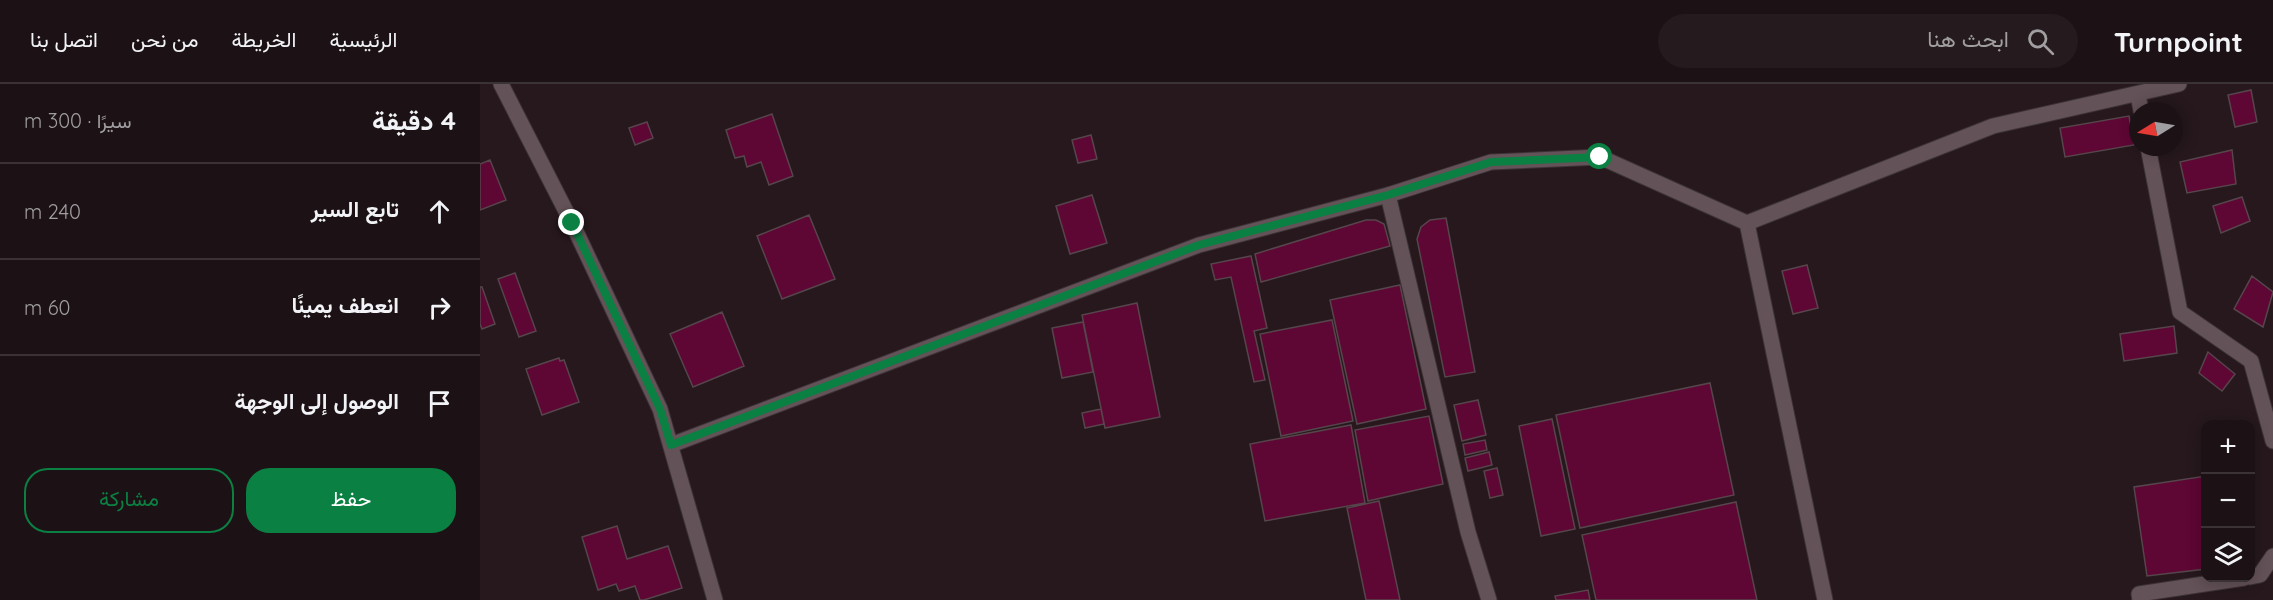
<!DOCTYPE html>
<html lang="ar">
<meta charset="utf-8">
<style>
:root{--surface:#1c1216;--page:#251b1f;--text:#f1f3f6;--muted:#a09ea1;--line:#3a3235;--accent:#0b8043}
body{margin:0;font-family:Quicksand,Vazirmatn,sans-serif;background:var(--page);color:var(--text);direction:rtl}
.controls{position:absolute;right:18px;bottom:18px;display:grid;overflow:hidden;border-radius:12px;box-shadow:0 3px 15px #0003}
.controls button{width:54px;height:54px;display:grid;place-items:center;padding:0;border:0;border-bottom:2px solid var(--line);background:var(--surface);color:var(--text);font:30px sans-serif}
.compass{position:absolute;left:1649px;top:18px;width:54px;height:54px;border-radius:50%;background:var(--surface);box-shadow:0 3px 15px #0003;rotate:259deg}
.stop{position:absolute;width:18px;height:18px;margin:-14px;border:4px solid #0b8043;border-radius:50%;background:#fff}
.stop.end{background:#0b8043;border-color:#fff;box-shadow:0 2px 6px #0008}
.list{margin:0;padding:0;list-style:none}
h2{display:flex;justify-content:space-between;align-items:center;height:78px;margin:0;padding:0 24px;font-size:26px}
h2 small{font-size:20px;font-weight:400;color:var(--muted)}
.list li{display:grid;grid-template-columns:39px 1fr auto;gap:18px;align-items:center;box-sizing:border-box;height:96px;padding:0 24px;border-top:2px solid var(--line)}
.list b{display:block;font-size:22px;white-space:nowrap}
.list em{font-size:20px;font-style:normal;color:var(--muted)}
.actions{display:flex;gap:12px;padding:18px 24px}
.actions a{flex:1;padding:14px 0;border:2px solid var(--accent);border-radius:24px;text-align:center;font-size:21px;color:var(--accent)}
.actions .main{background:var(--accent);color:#fff}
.icon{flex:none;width:33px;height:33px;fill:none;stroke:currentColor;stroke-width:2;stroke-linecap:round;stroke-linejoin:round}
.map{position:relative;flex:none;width:1793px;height:516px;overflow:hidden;direction:ltr}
header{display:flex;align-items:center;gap:36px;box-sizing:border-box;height:84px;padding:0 30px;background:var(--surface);border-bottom:2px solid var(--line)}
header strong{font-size:28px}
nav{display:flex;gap:33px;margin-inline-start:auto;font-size:21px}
.search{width:420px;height:54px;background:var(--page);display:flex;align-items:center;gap:15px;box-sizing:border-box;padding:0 21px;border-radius:33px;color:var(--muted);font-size:22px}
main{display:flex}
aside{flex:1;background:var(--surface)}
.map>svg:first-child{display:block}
.building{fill:#5e0634;stroke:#56454b;stroke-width:1.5}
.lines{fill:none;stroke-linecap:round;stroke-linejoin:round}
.service-casing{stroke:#3c3235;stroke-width:17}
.minor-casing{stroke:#3c3235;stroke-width:17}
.tertiary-casing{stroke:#3c3235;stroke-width:17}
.service{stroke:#635257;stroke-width:15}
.minor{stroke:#635257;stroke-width:15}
.tertiary{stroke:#635257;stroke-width:15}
.route{stroke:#0b8043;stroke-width:8}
</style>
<header>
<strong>Turnpoint</strong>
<div class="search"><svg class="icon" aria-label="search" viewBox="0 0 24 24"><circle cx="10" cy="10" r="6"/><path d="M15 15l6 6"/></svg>ابحث هنا</div>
<nav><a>الرئيسية</a><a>الخريطة</a><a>من نحن</a><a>اتصل بنا</a></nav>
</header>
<main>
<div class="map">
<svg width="1793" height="516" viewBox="0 0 1793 516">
<rect width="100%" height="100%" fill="#26181d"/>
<path class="building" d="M1771,6L1777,38L1755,43L1748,11Z
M292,30L313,92L289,101L281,78L267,83L264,72L255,74L246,46Z
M1649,32L1654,61L1585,73L1580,44Z
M167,38L173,54L155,61L149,44Z
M611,51L617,75L598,79L592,56Z
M1752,66L1756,100L1707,109L1700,78Z
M10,76L26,116L0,126V80Z
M612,111L627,159L590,170L576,122Z
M1762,113L1770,137L1741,149L1733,122Z
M329,131L355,195L302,215L277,152Z
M966,134L995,288L965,293L937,155L941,143L950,136Z
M886,136H896L904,140L910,162L781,198L775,170Z
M771,172L787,244L774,247L785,296L774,298L751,193L735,196L731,180Z
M1327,181L1338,224L1313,230L1302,187Z
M35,189L56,247L39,253L18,195Z
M1772,192L1793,208L1783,243L1754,225Z
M920,201L946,325L877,340L850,216Z
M0,203H2L15,240L2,245L0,240Z
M657,219L680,333L625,344L602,231Z
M242,228L264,282L213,303L190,250Z
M852,236L873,337L801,352L780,250Z
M603,238L613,288L582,294L572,244Z
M1694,242L1697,269L1644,277L1640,250Z
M1728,268L1755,290L1742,307L1719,289Z
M79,274L80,277L84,276L99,318L62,331L46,285Z
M1230,299L1254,411L1100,444L1076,331Z
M998,316L1006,351L982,357L974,321Z
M621,325L624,340L605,344L602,329Z
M949,332L963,400L888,417L875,346Z
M1072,335L1095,445L1061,452L1039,342Z
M871,341L885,419L785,437L770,360Z
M1005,356L1007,366L985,371L983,360Z
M1009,368L1012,381L988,387L985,374Z
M1017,384L1023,411L1010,414L1004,387Z
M1726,392V485L1667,492L1654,403Z
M899,417L920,516H886L867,424Z
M1256,418L1277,516H1116L1102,451Z
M137,442L147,475L188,462L202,504L164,516H160L155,502L139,507L136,500L118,506L102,453Z
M1108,506L1110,516H1076L1075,512Z"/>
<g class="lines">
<g class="service-casing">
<path id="service" d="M908,111L988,448L1009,516"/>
</g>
<g class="minor-casing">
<path id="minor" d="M1658,10L1661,27
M1668,63L1700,228L1771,277L1793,357
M1267,139L1345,516
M191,361L719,161L908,111L1011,78L1120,73L1267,139L1513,42L1699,0
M1770,493L1780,491L1793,472
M1660,516L1659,510L1764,494"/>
</g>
<g class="tertiary-casing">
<path id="tertiary" d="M21,0L92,139L180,325L235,516"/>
</g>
<use href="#service" class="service"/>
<use href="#minor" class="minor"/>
<use href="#tertiary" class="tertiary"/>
</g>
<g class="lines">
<path class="route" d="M92,139L180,325L191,361L719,161L908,111L1011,78L1120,73"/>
</g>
</svg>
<div class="controls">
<button>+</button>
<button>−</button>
<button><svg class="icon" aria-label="layers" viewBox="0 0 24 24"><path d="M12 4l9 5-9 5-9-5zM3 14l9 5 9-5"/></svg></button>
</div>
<svg class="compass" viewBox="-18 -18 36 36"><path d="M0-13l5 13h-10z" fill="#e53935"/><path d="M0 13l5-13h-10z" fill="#a09ea1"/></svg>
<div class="stop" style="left:1120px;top:73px"></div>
<div class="stop end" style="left:92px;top:139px"></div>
</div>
<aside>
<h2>4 دقيقة<small>سيرًا · 300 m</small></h2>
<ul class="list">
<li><svg class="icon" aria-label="ahead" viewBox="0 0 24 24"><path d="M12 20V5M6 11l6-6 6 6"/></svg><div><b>تابع السير</b></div><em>240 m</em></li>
<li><svg class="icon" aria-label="right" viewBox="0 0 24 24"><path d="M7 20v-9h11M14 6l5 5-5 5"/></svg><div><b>انعطف يمينًا</b></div><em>60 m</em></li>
<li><svg class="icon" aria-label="arrive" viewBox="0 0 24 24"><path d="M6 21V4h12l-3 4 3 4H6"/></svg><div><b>الوصول إلى الوجهة</b></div></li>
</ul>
<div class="actions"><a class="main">حفظ</a><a>مشاركة</a></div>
</aside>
</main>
